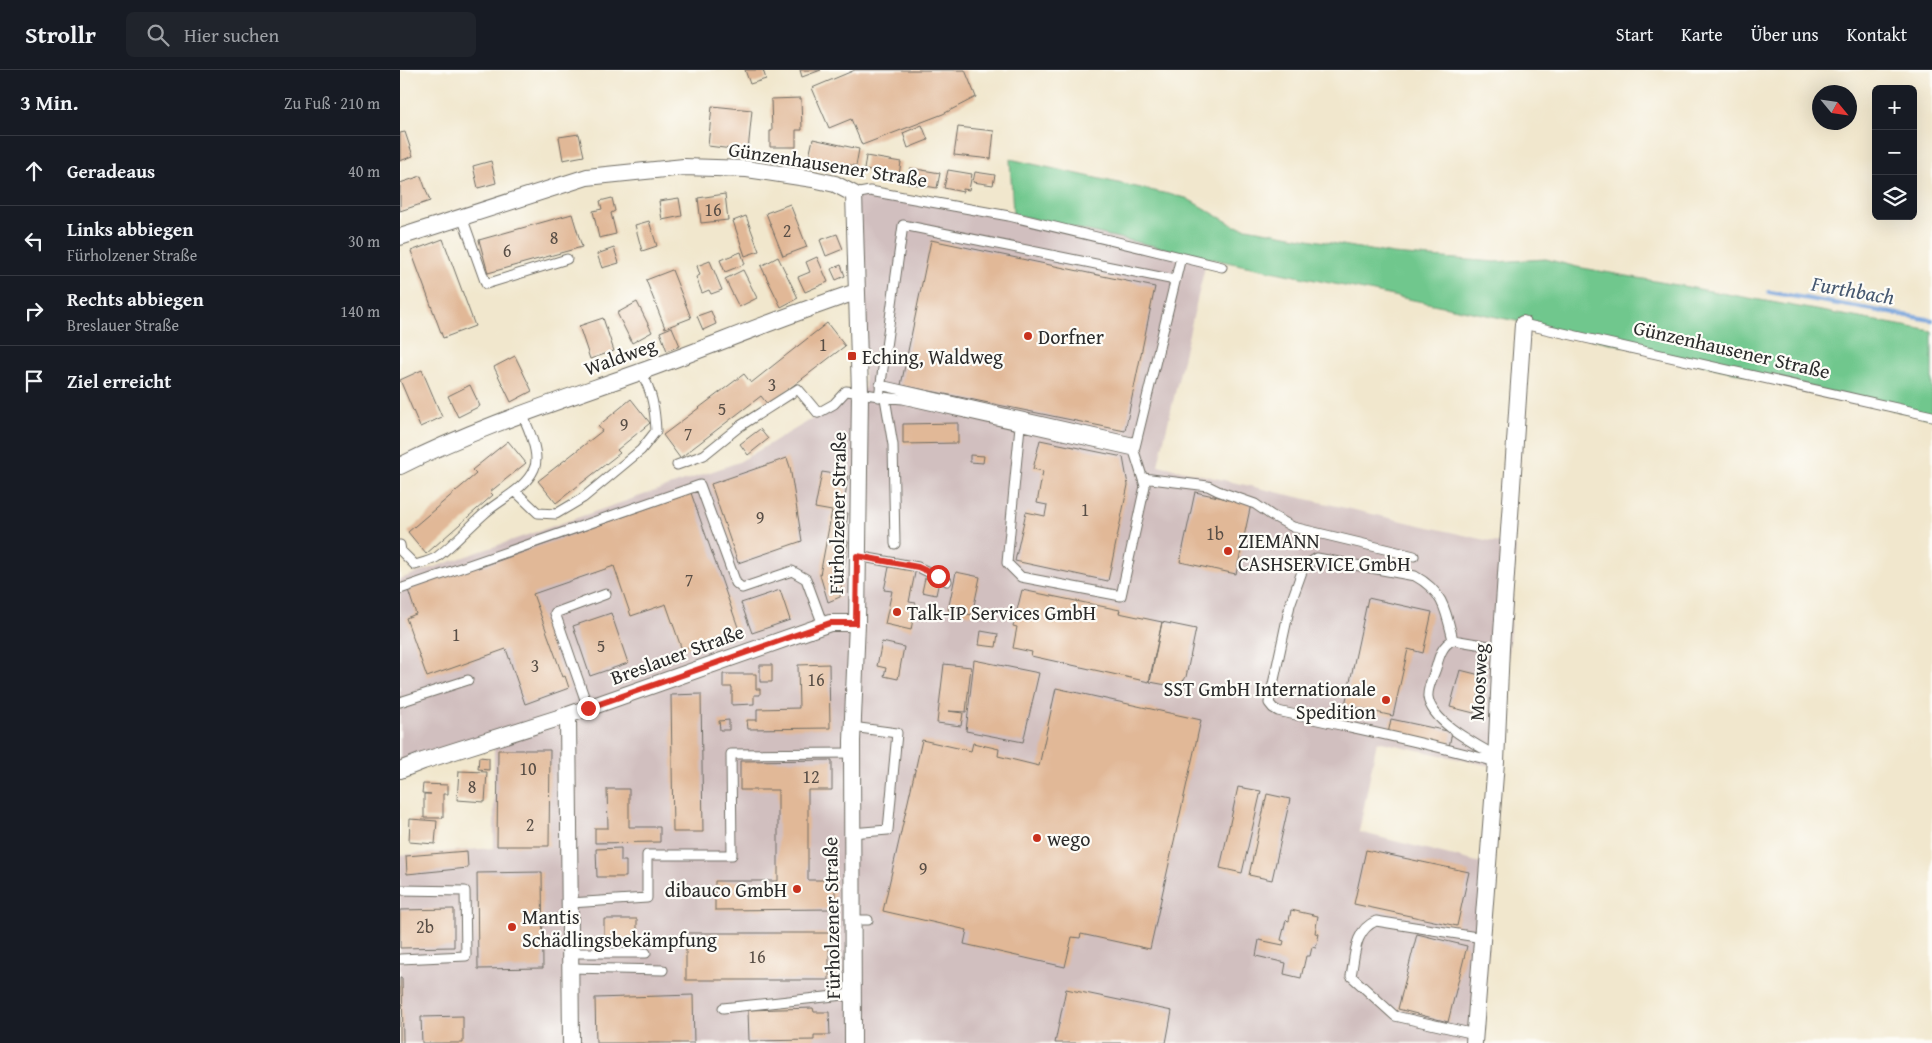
<!DOCTYPE html>
<html lang="de">
<meta charset="utf-8">
<style>
:root{--surface:#171b24;--page:#20242c;--text:#f1f3f6;--muted:#9ea1a6;--line:#363941}
body{margin:0;font-family:"Gentium Book Plus",serif;background:var(--page);color:var(--text)}
.controls{position:absolute;right:15px;top:15px;display:grid;overflow:hidden;border-radius:8px;box-shadow:0 5px 20px #0002}
.controls button{width:45px;height:45px;display:grid;place-items:center;padding:0;border:0;border-bottom:1px solid var(--line);background:var(--surface);color:var(--text);font:25px sans-serif}
.compass{position:absolute;left:1412px;top:15px;width:45px;height:45px;border-radius:50%;background:var(--surface);box-shadow:0 5px 20px #0002;rotate:119deg}
.stop{position:absolute;width:15px;height:15px;margin:-11px;border:4px solid #d93025;border-radius:50%;background:#fff}
.stop.end{background:#d93025;border-color:#fff;box-shadow:0 1px 5px #0008}
.list{margin:0;padding:0;list-style:none}
h2{display:flex;justify-content:space-between;align-items:center;height:65px;margin:0;padding:0 20px;font-size:21px}
h2 small{font-size:16px;font-weight:400;color:var(--muted)}
.list li{display:grid;grid-template-columns:32px 1fr auto;gap:15px;align-items:center;box-sizing:border-box;height:70px;padding:0 20px;border-top:1px solid var(--line)}
.list b{display:block;font-size:19px;white-space:nowrap}
.list p{margin:0;font-size:16px;white-space:nowrap;color:var(--muted)}
.list em{font-size:16px;font-style:normal;color:var(--muted)}
.icon{flex:none;width:28px;height:28px;fill:none;stroke:currentColor;stroke-width:2;stroke-linecap:round;stroke-linejoin:round}
.map{position:relative;flex:none;width:1532px;height:973px;overflow:hidden}
header{display:flex;align-items:center;gap:30px;box-sizing:border-box;height:70px;padding:0 25px;background:var(--surface);border-bottom:1px solid var(--line)}
header strong{font-size:24px}
nav{display:flex;gap:28px;margin-inline-start:auto;font-size:18px}
.search{width:350px;height:45px;background:var(--page);display:flex;align-items:center;gap:12px;box-sizing:border-box;padding:0 18px;border-radius:8px;color:var(--muted);font-size:19px}
main{display:flex}
aside{flex:1;background:var(--surface)}
.map>svg:first-child{display:block}
.industrial{fill:#d1bfbf}
.green{fill:#70c78d;stroke:#4e795c}
.lines{fill:none;stroke-linecap:round;stroke-linejoin:round}
.stream{stroke:#719fd9;stroke-width:4.5}
.building{fill:#e1b897}
.lane-casing{stroke:#706d64;stroke-width:11}
.street-casing{stroke:#706d64;stroke-width:18}
.lane{stroke:#fff;stroke-width:9}
.street{stroke:#fff;stroke-width:16}
.route{stroke:#d93025;stroke-width:6}
.poi-dot{fill:#c8321e;stroke:#fdfcf7;stroke-width:2}
.labels{text-anchor:middle;dominant-baseline:central;stroke-width:4.5;stroke-linejoin:round;paint-order:stroke}
.number-label{font-size:18px;fill:#584e46}
.street-label{font-size:20px;fill:#2b2b2b;stroke:#fdfcf7}
.poi-label{font-size:20px;fill:#2b2b2b;stroke:#fdfcf7;text-anchor:start}
.water-label{font-size:21px;font-style:italic;fill:#475971;stroke:#fdfcf7}
</style>
<header>
<strong>Strollr</strong>
<div class="search"><svg class="icon" aria-label="search" viewBox="0 0 24 24"><circle cx="10" cy="10" r="6"/><path d="M15 15l6 6"/></svg>Hier suchen</div>
<nav><a>Start</a><a>Karte</a><a>Über uns</a><a>Kontakt</a></nav>
</header>
<main>
<aside>
<h2>3 Min.<small>Zu Fuß · 210 m</small></h2>
<ul class="list">
<li><svg class="icon" aria-label="ahead" viewBox="0 0 24 24"><path d="M12 20V5M6 11l6-6 6 6"/></svg><div><b>Geradeaus</b></div><em>40 m</em></li>
<li><svg class="icon" aria-label="left" viewBox="0 0 24 24"><path d="M17 20v-9H6M10 6l-5 5 5 5"/></svg><div><b>Links abbiegen</b><p>Fürholzener Straße</p></div><em>30 m</em></li>
<li><svg class="icon" aria-label="right" viewBox="0 0 24 24"><path d="M7 20v-9h11M14 6l5 5-5 5"/></svg><div><b>Rechts abbiegen</b><p>Breslauer Straße</p></div><em>140 m</em></li>
<li><svg class="icon" aria-label="arrive" viewBox="0 0 24 24"><path d="M6 21V4h12l-3 4 3 4H6"/></svg><div><b>Ziel erreicht</b></div></li>
</ul>
</aside>
<div class="map">
<svg width="1532" height="973" viewBox="0 0 1532 973">
<rect width="100%" height="100%" fill="#fdfcf7"/>
<filter id="ink" filterUnits="userSpaceOnUse"><feTurbulence type="fractalNoise" baseFrequency=".02" numOctaves="2"/><feDisplacementMap in="SourceGraphic" scale="10" xChannelSelector="R" yChannelSelector="G"/><feConvolveMatrix kernelMatrix="1 2 1 2 8 2 1 2 1" color-interpolation-filters="sRGB"/></filter>
<filter id="wash" filterUnits="userSpaceOnUse"><feTurbulence type="fractalNoise" baseFrequency=".0096" numOctaves="4" result="noise"/><feDisplacementMap in="SourceGraphic" scale="20" xChannelSelector="R" yChannelSelector="G"/><feGaussianBlur stdDeviation="1.12" result="paint"/><feColorMatrix in="noise" values="0 0 0 0 0 0 0 0 0 0 0 0 0 0 0 0 0 1.4 0 .05"/><feComposite in="paint" operator="in"/></filter>
<g filter="url(#wash)">
<rect width="100%" height="100%" fill="#f1e7cd"/>
<path class="industrial" d="M454,124L613,144L807,188L758,395L1116,477L1100,698L977,671L959,762L1093,796L1082,973H0V785L94,778V676L0,698V509L339,392L465,318Z"/>
<path class="green" d="M610,89L786,128L835,156L993,184L1095,192L1146,189L1177,197L1532,261V349L1126,253L807,188L613,144Z"/>
<g class="lines">
<path class="stream" d="M1369,222L1532,250"/>
</g>
<g id="blocks">
<path class="building" d="M345,0H363L366,9L350,14Z
M400,0H421L402,7Z
M455,0H565L576,27L543,44L462,75L451,49L429,58L412,18Z
M401,28L402,60H396V77H370V61H372L371,29Z
M312,36L352,40L348,81L308,76Z
M522,55L528,70L508,78L503,63Z
M558,57L594,61L591,89L554,85Z
M5,62L13,86L0,91V63Z
M179,64L184,86L163,90L159,67Z
M413,69L459,79L456,96L409,87Z
M466,86L501,92L499,105L464,100Z
M91,91L96,113L78,118L73,96Z
M510,98L540,103L537,118L507,113Z
M548,100L572,104L569,120L563,119V122L544,118Z
M575,102L595,105L593,115L573,112Z
M21,106L30,131L0,141V113Z
M325,124L328,150L301,153L298,128Z
M212,128L215,141L211,143L216,164L199,168L193,141L202,139L200,131Z
M279,128L282,146L262,150L259,131Z
M390,134L407,177L383,186L366,143Z
M172,144L182,177L88,203L79,170Z
M346,146L359,181L345,186L333,151Z
M249,151L257,176L242,181L235,155Z
M437,164L443,179L426,186L420,170Z
M43,169L75,256L43,268L11,181Z
M531,170L755,217L725,361L501,315Z
M214,178L219,193L202,198L197,184Z
M341,182L345,194L325,202L320,190Z
M378,187L398,228L381,237L361,196Z
M417,187L428,212L405,222L398,207L410,202L406,192Z
M310,191L322,220L311,224L309,220L302,223L296,207L300,205L297,196Z
M441,195L445,206L436,210L431,199Z
M272,200L291,248L265,258L246,210Z
M343,200L357,228L339,237L325,209Z
M237,232L252,262L232,273L217,243Z
M311,241L316,254L303,260L297,246Z
M203,248L214,281L190,289L179,256Z
M427,253L445,276L368,335L361,326L280,388L263,365L344,304L351,313Z
M272,257L280,276L267,281L260,262Z
M115,286L132,321L111,332L94,297Z
M22,300L42,347L20,357L0,310Z
M70,315L80,336L58,347L48,326Z
M231,329L250,353L217,380L220,383L156,433L138,411L202,361L198,356Z
M558,353V373L503,374V354Z
M360,359L368,369L348,385L340,374Z
M640,370L723,387L728,415L708,511L615,491L626,442L645,446L647,435L637,433L643,401L633,399Z
M108,371L126,393L90,422L93,425L26,484L8,462L76,404L72,400Z
M570,385L584,386L583,393L570,392Z
M387,388L390,397L402,471L338,493L311,414Z
M422,402L448,406L443,443H448L444,471H448L440,527L428,532L420,505L432,441L415,438Z
M795,422L851,434L836,504L780,492Z
M291,423L339,560L282,580L266,534L231,546L214,496L133,524L163,607L165,606L169,618L125,634L106,579L27,607L6,548L16,544L8,520L77,496L78,498Z
M490,493L516,498L509,532L516,533L511,560L485,554L492,521L484,520Z
M556,502L580,507L572,545L548,540Z
M525,508L539,511L536,525L522,522Z
M380,520L390,550L352,563L341,533Z
M622,520L720,540L719,543L762,552L749,612L631,586L632,582L613,578L617,557L613,556Z
M968,528L1032,542L1023,583L1008,579L993,646L945,635Z
M211,543L228,593L190,606L173,556Z
M762,552L796,559L786,607L781,614L772,616L750,612Z
M581,561L598,564L596,577L579,575Z
M482,572L504,577L498,609L484,606L486,598L477,596Z
M574,590L639,603L623,672L566,661Z
M429,594L430,658L348,659L347,650H357V639L399,638L398,595Z
M544,594L571,597L566,642L548,641L563,643L561,656L537,653Z
M360,595H372V612H360Z
M1060,600L1084,606L1074,643L1050,637Z
M323,604H356V619H360V625H354V634L332,635V617H323Z
M656,618L801,650L750,879L681,864L680,868L672,867L665,897L564,874L567,860L483,841L522,670L571,681L573,673L599,679L598,686L639,696Z
M301,624L303,762H273L271,625Z
M991,649L1052,662L1049,677L988,664Z
M329,650V660H320L319,651Z
M98,680H150L149,776H97Z
M79,687L89,688V700L78,699Z
M432,690V720H408V810H435V839L315,840V811H378V720H340V691Z
M59,701L87,702L85,732L57,730Z
M23,714L48,715V724H43V748H24V724H31L22,723Z
M838,717L861,721L842,803L820,798Z
M207,719H229V757H260V772L195,773V758H208Z
M867,724L890,729L872,810L849,805Z
M10,749L37,751L35,774L9,772Z
M221,778V791H226V807H197L196,779Z
M966,780L1069,802L1057,856L954,834Z
M67,781L68,798L7,804L6,786Z
M142,802L143,898L78,899L77,803Z
M54,839V877L0,878V840Z
M891,840L918,846L915,863L919,864L916,878L912,877L910,886H906L901,908L884,904L886,893L856,886L859,870L883,875L884,871L881,870L886,850L889,851Z
M204,849H237V877H204Z
M286,863H429V910H286Z
M1017,864L1067,876L1048,952L998,939Z
M0,908H2L3,973H0Z
M666,919L772,941L766,973H655Z
M293,925L294,973H196L195,928Z
M413,938L414,942H429L430,965H414V970L349,971L348,940Z
M63,946V973H22L21,947Z"/>
</g>
</g>
<g filter="url(#ink)">
<use href="#blocks" fill-opacity="0" stroke="#706d64" stroke-width="1"/>
<g class="lines">
<g class="lane-casing">
<path id="lane" d="M454,124L470,121L609,146L822,197
M62,147L86,214L167,189
M1123,254L1532,346
M480,315L736,373
M479,327L503,155L775,210
M485,328L493,375L495,474
M735,377L781,187
M277,395L304,385L340,356L398,319L418,343L434,334L446,321C465,323 483,328 503,329L734,381L745,416L721,526L621,507L607,493L620,356
M743,408L808,416L818,421L855,434L871,445L893,457L1014,486
M115,421L138,443L156,444L183,428L241,380L256,361C255,339 252,321 241,302
M0,475L1,481L15,495C22,493 31,491 37,487C54,474 69,457 85,443C101,429 125,419 134,399C141,385 128,357 122,344
M457,486L518,497L547,511
M0,519L300,415L336,513L342,518L392,501L406,509L423,555
M1053,570C1046,541 1043,521 1015,506L917,488L904,496L890,535L869,633L873,638L878,641C951,658 1024,672 1096,692
M0,632L68,610
M188,638L155,543L206,524
M1096,686C1077,675 1031,652 1028,627C1027,618 1033,607 1036,598C1039,587 1042,575 1053,570L1101,578
M451,763L488,760L497,663L452,657
M0,820L65,821L66,886L0,889
M170,833L247,828V785H332L331,684L452,683
M453,850H468
M170,883H246
M170,898L263,900
M323,938L453,924
M1075,964L995,946L951,906C955,886 954,860 976,851L1083,868"/>
</g>
<g class="street-casing">
<path id="street" d="M0,167L187,107L284,97L347,99L413,109L435,114L454,124L460,323L457,553L452,671L453,973
M0,396C77,357 159,331 240,302C312,276 383,246 456,222
M168,645L171,973
M0,700L23,691L168,645L430,553H457
M1074,973L1096,692L1101,578L1123,254"/>
</g>
<use href="#lane" class="lane"/>
<use href="#street" class="street"/>
</g>
</g>
<g class="lines" filter="url(#ink)">
<path class="route" d="M188,638L430,553H456L457,486L518,497L538,506"/>
</g>
<g class="poi-dot">
<circle cx="628" cy="266" r="5"/>
<rect x="447" y="281" width="10" height="10" rx="2.5"/>
<circle cx="828" cy="481" r="5"/>
<circle cx="497" cy="542" r="5"/>
<circle cx="986" cy="630" r="5"/>
<circle cx="637" cy="768" r="5"/>
<circle cx="397" cy="819" r="5"/>
<circle cx="112" cy="857" r="5"/>
</g>
<g class="labels">
<g class="number-label">
<text x="313" y="139">16</text>
<text x="387" y="160">2</text>
<text x="154" y="167">8</text>
<text x="107" y="180">6</text>
<text x="423" y="274">1</text>
<text x="372" y="314">3</text>
<text x="322" y="338">5</text>
<text x="224" y="354">9</text>
<text x="288" y="363">7</text>
<text x="685" y="439">1</text>
<text x="360" y="447">9</text>
<text x="815" y="463">1b</text>
<text x="289" y="509">7</text>
<text x="56" y="564">1</text>
<text x="201" y="575">5</text>
<text x="135" y="595">3</text>
<text x="416" y="609">16</text>
<text x="128" y="698">10</text>
<text x="411" y="706">12</text>
<text x="72" y="716">8</text>
<text x="130" y="754">2</text>
<text x="523" y="798">9</text>
<text x="25" y="856">2b</text>
<text x="357" y="886">16</text>
</g>
<g class="street-label">
<text transform="translate(428 94) rotate(9)">Günzenhausener Straße</text>
<text transform="translate(1332 279) rotate(13)">Günzenhausener Straße</text>
<text transform="translate(220 286) rotate(-20)">Waldweg</text>
<text transform="translate(437 443) rotate(-89)">Fürholzener Straße</text>
<text transform="translate(277 584) rotate(-20)">Breslauer Straße</text>
<text transform="translate(1078 612) rotate(-87)">Moosweg</text>
<text transform="translate(431 848) rotate(-91)">Fürholzener Straße</text>
</g>
<g class="poi-label">
<text x="638" y="266">Dorfner</text>
<text x="462" y="286">Eching, Waldweg</text>
<text x="838" y="470">ZIEMANN<tspan x="838" dy="23">CASHSERVICE GmbH</tspan></text>
<text x="507" y="542">Talk-IP Services GmbH</text>
<text x="976" y="618" text-anchor="end">SST GmbH Internationale<tspan x="976" dy="23">Spedition</tspan></text>
<text x="647" y="768">wego</text>
<text x="387" y="819" text-anchor="end">dibauco GmbH</text>
<text x="122" y="846">Mantis<tspan x="122" dy="23">Schädlingsbekämpfung</tspan></text>
</g>
<g class="water-label">
<text transform="translate(1453 220) rotate(10)">Furthbach</text>
</g>
</g>
</svg>
<div class="controls">
<button>+</button>
<button>−</button>
<button><svg class="icon" aria-label="layers" viewBox="0 0 24 24"><path d="M12 4l9 5-9 5-9-5zM3 14l9 5 9-5"/></svg></button>
</div>
<svg class="compass" viewBox="-18 -18 36 36"><path d="M0-13l5 13h-10z" fill="#e53935"/><path d="M0 13l5-13h-10z" fill="#9ea1a6"/></svg>
<div class="stop" style="left:538px;top:506px"></div>
<div class="stop end" style="left:188px;top:638px"></div>
</div>
</main>
